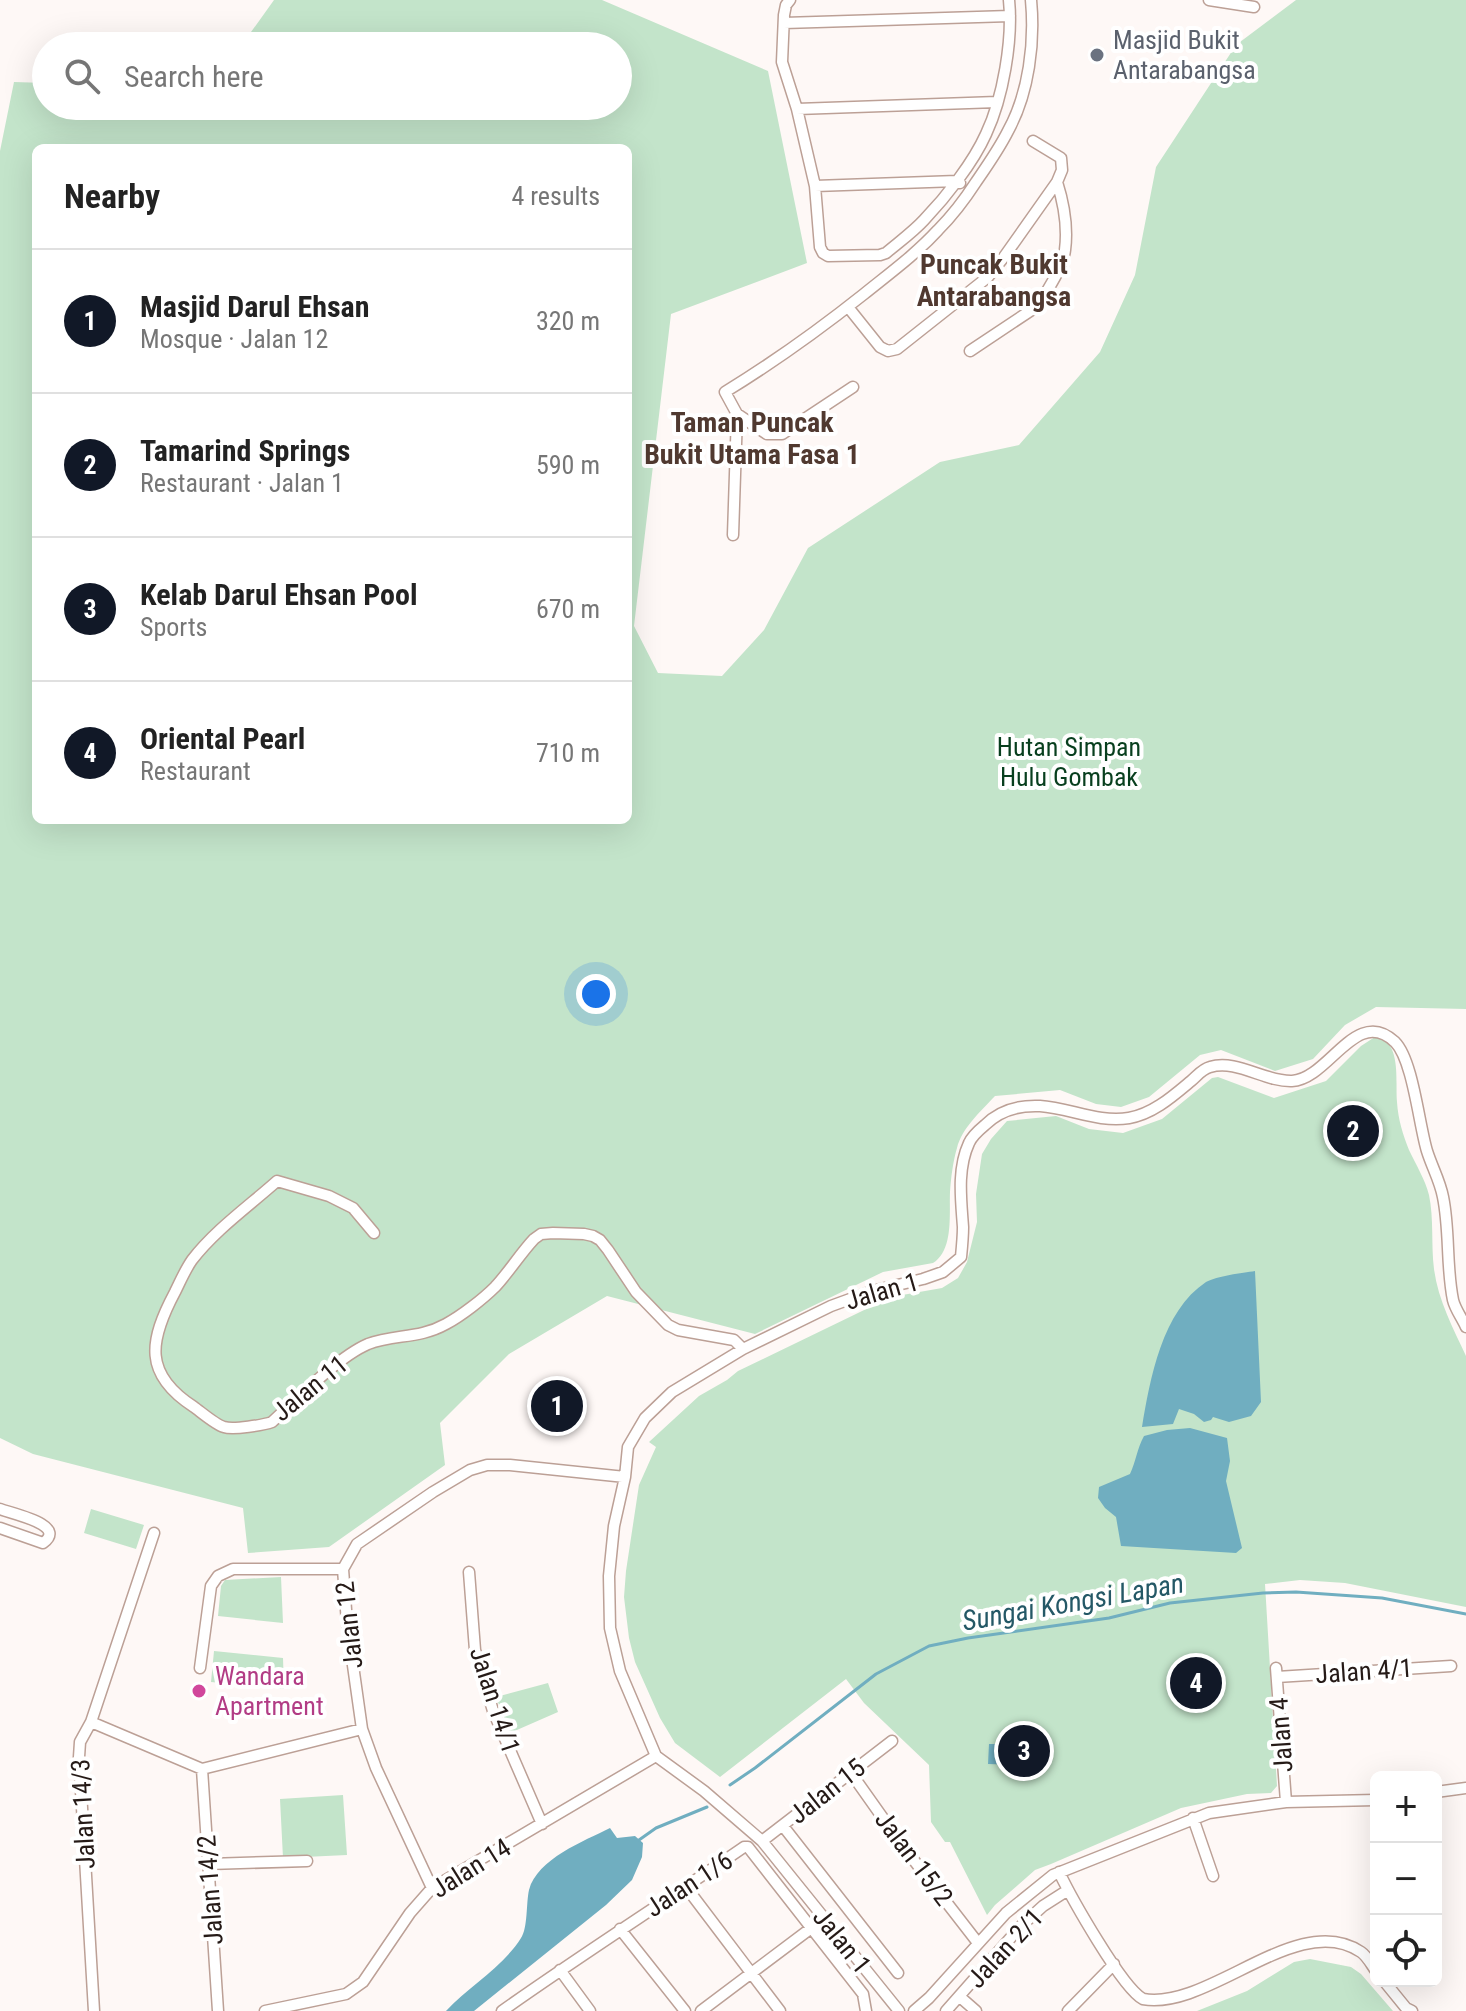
<!DOCTYPE html>
<meta charset="utf-8">
<style>
:root{--surface:#fff;--page:#f6f6f6;--text:#222;--muted:#767676;--line:#e0e0e0;--accent:#111827}
body{margin:0;font-family:"Roboto Condensed",sans-serif;background:var(--page);color:var(--text)}
.controls{position:absolute;right:24px;bottom:24px;display:grid;overflow:hidden;border-radius:12px;box-shadow:0 8px 32px #0002}
.controls button{width:72px;height:72px;display:grid;place-items:center;padding:0;border:0;border-bottom:2px solid var(--line);background:var(--surface);color:var(--text);font:40px sans-serif}
.you{position:absolute;left:596px;top:994px;width:28px;height:28px;margin:-20px;border:6px solid #fff;border-radius:50%;background:#1a73e8;box-shadow:0 0 0 12px #1a73e833}
.badge{display:grid;place-items:center;width:52px;height:52px;border-radius:50%;background:var(--accent);color:#fff;font-size:26px;font-weight:700}
.pin{position:absolute;translate:-50% -50%;border:4px solid #fff;box-shadow:0 2px 8px #0006}
.list{margin:0;padding:0;list-style:none}
h2{display:flex;justify-content:space-between;align-items:center;height:104px;margin:0;padding:0 32px;font-size:34px}
h2 small{font-size:26px;font-weight:400;color:var(--muted)}
.list li{display:grid;grid-template-columns:52px 1fr auto;gap:24px;align-items:center;box-sizing:border-box;height:144px;padding:0 32px;border-top:2px solid var(--line)}
.list b{display:block;font-size:30px;white-space:nowrap}
.list p{margin:0;font-size:26px;white-space:nowrap;color:var(--muted)}
.list em{font-size:26px;font-style:normal;color:var(--muted)}
.icon{flex:none;width:44px;height:44px;fill:none;stroke:currentColor;stroke-width:2;stroke-linecap:round;stroke-linejoin:round}
.map{position:relative;flex:none;width:1466px;height:2011px;overflow:hidden}
.search{position:absolute;background:var(--surface);box-shadow:0 8px 32px #0002;left:32px;top:32px;width:600px;height:88px;display:flex;align-items:center;gap:20px;box-sizing:border-box;padding:0 28px;border-radius:44px;color:var(--muted);font-size:30px}
.panel{position:absolute;background:var(--surface);box-shadow:0 8px 32px #0002;left:32px;top:144px;width:600px;height:680px;border-radius:12px}
.map>svg:first-child{display:block}
.green{fill:#c3e4ca;fill-rule:evenodd}
.water{fill:#70aec0}
.lines{fill:none;stroke-linecap:round;stroke-linejoin:round}
.stream{stroke:#70aec0;stroke-width:3}
.minor-casing{stroke:#bca096;stroke-width:13}
.minor{stroke:#fff;stroke-width:10}
.worship-dot{fill:#6b7280;stroke:#fff;stroke-width:3}
.hotel-dot{fill:#d1479c;stroke:#fff;stroke-width:3}
.labels{text-anchor:middle;dominant-baseline:central;stroke-width:8;stroke-linejoin:round;paint-order:stroke}
.worship-label{font-size:26px;fill:#5b616d;stroke:#fff;text-anchor:start}
.park-label{font-size:26px;fill:#083f1e;stroke:#fff}
.street-label{font-size:26px;fill:#251a17;stroke:#fff}
.hotel-label{font-size:26px;fill:#b23c85;stroke:#fff;text-anchor:start}
.neighbourhood-label{font-size:28px;font-weight:bold;fill:#503930;stroke:#fff}
.water-label{font-size:28px;font-style:italic;fill:#245866;stroke:#fff}
</style>
<div class="map">
<svg width="1466" height="2011" viewBox="0 0 1466 2011">
<rect width="100%" height="100%" fill="#fef8f6"/>
<path class="green" d="M274,0H602L768,71L807,263L671,314L634,626L658,673L722,676L764,630L808,548L940,462L1019,445L1100,352L1135,275L1156,167L1236,45L1296,0H1466V1009L1376,1007L1345,1025L1313,1059L1275,1071L1221,1050L1200,1055L1149,1097L1121,1107L1096,1104L1060,1090L995,1096C981,1111 962,1128 957,1148C953,1161 951,1178 950,1192C949,1213 954,1250 933,1263L883,1272L755,1334L607,1296L509,1354L440,1423L445,1465L329,1547L248,1553L243,1508L33,1454L0,1438V151L14,82L46,83V106H618V46H241ZM36,148H628V820H36Z
M1378,1035C1402,1046 1395,1081 1397,1102C1398,1119 1403,1135 1409,1150C1416,1165 1425,1179 1429,1195C1434,1219 1431,1245 1434,1269C1438,1300 1453,1328 1466,1356V1607L1345,1583L1300,1580L1265,1584L1277,1786L1271,1793L1247,1794L1181,1808L1051,1864L1035,1870L995,1905L987,1915L950,1842H945L931,1822L929,1765L864,1703L846,1679L720,1777L675,1743L660,1718L635,1662L629,1638L624,1597L626,1571L639,1485L656,1447L649,1442L699,1396L727,1380L738,1371L891,1297L942,1288L958,1278L967,1262L977,1222L976,1194L982,1154L991,1139L1007,1121L1056,1116L1089,1129L1123,1133L1162,1119L1212,1078L1218,1077L1274,1098L1326,1081L1361,1046Z
M91,1509L144,1525L136,1549L84,1533Z
M281,1577L283,1623L218,1616L221,1586L225,1580Z
M214,1651L283,1658L284,1689L211,1682Z
M548,1683L558,1712L510,1733L496,1697Z
M343,1795L347,1855L283,1858L280,1799Z
M1310,1959L1351,1967L1361,1974L1393,2011H1197L1247,1991L1294,1962Z"/>
<path class="water" d="M1255,1271L1261,1402L1251,1416L1229,1422L1213,1417L1211,1420L1204,1422L1194,1414L1179,1409L1173,1424L1142,1427C1150,1379 1162,1311 1206,1282C1217,1276 1242,1273 1255,1271Z
M1190,1428L1227,1438L1230,1461L1226,1481L1242,1548L1236,1553L1121,1546L1116,1517L1105,1508L1098,1498L1099,1487L1130,1474C1136,1461 1137,1449 1144,1436L1167,1430Z
M989,1744H1021L1020,1765L988,1764Z
M610,1828L617,1838L635,1836L643,1843L642,1857L632,1880L606,1905L474,2011H446C469,1986 503,1967 521,1938C528,1928 526,1903 529,1890C537,1859 584,1841 610,1828Z"/>
<g class="lines">
<path class="stream" d="M730,1785L755,1768L876,1674L929,1646L968,1638L1109,1618L1170,1603L1263,1593L1296,1592L1382,1598L1466,1614
M639,1840L656,1828L707,1807"/>
<g class="minor-casing">
<path id="minor" d="M790,0L786,5L784,15L782,62L797,109L815,186L820,247L823,253L828,256L880,255L886,253C899,242 913,232 924,220C946,197 973,163 986,134C1003,98 1013,40 1009,0
M1209,0L1254,7
M784,23L1010,16
M797,109L997,102
M815,186L957,181L960,183
M848,307L880,347L888,351L897,349L988,277L1004,257L1057,182L1062,170L1061,158L1033,141
M970,351L1036,307L1041,302C1049,286 1063,268 1065,250C1068,227 1064,204 1057,182
M737,414L767,434H782L853,387
M733,535L737,414L725,392C774,362 820,329 864,294C890,273 916,254 938,230C952,216 965,199 976,182C987,166 999,149 1008,131C1029,93 1035,42 1031,0
M374,1233L353,1208L329,1196L277,1181C249,1206 215,1230 192,1260C185,1270 180,1282 175,1292C149,1341 143,1374 194,1407C201,1412 216,1425 224,1427C233,1430 264,1425 272,1422C297,1399 338,1357 368,1344C395,1334 419,1339 446,1324C461,1316 483,1299 495,1287C509,1272 520,1254 534,1239L541,1234L553,1233L584,1234L593,1236L600,1240L608,1250L636,1292L668,1325L678,1330L734,1340L743,1349
M0,1509C13,1514 68,1525 43,1543L0,1528
M469,1572L475,1650L493,1711L542,1824
M200,1668L211,1586L218,1576L233,1569H343
M1276,1668L1286,1802
M1277,1677L1451,1666
M91,1722L202,1769L362,1729
M202,1769L218,2011
M851,1773L902,1845L978,1943
M1436,1792L1466,1788
M1193,1818L1213,1876
M783,1826L898,1973
M762,1841L892,1741
M209,1864L307,1861
M1059,1872C1071,1897 1122,1988 1143,1999C1209,2011 1298,1909 1361,1952C1367,1956 1371,1964 1376,1971
M686,1887L780,2011
M432,1888L376,1768L362,1729L347,1623L343,1569L357,1544L433,1492L470,1470L487,1465H510L625,1477
M620,1929L685,2011
M560,1970L590,2011
M1384,1981L1406,2008L1412,2011
M960,1997L976,2011
M94,2011L79,1757L80,1742L91,1722L154,1533
M265,2011L346,1994L363,1982L410,1913L432,1888L656,1756
M502,2011C581,1955 663,1903 744,1847H748L863,1994L866,2011
M701,2011L814,1926
M899,2011L762,1841L704,1791L656,1756L620,1671L610,1628L609,1576L614,1526L625,1477L628,1447L645,1418L672,1392L743,1349L831,1306L872,1291L923,1279L943,1272L961,1257C962,1247 963,1237 963,1227C961,1199 957,1169 969,1143C972,1136 979,1130 985,1125C1000,1110 1018,1105 1040,1106C1070,1108 1098,1123 1129,1118C1153,1114 1173,1096 1191,1081C1197,1076 1202,1069 1210,1067C1237,1059 1265,1082 1292,1081C1329,1079 1356,1005 1395,1042C1413,1060 1419,1125 1427,1151C1432,1167 1440,1181 1443,1197C1450,1231 1446,1266 1453,1300C1455,1309 1462,1318 1466,1327
M914,2011L929,1998L1006,1913L1053,1875L1209,1813L1286,1802L1376,1800
M946,2011L1021,1926L1043,1906L1068,1890
M1068,2011L1114,1964"/>
</g>
<use href="#minor" class="minor"/>
</g>
<circle class="worship-dot" cx="1097" cy="55" r="8"/>
<circle class="hotel-dot" cx="199" cy="1691" r="8"/>
<g class="labels">
<g class="worship-label">
<text x="1113" y="40">Masjid Bukit<tspan x="1113" dy="30">Antarabangsa</tspan></text>
</g>
<g class="park-label">
<text x="1069" y="747">Hutan Simpan<tspan x="1069" dy="30">Hulu Gombak</tspan></text>
</g>
<g class="street-label">
<text transform="translate(882 1291) rotate(-16)">Jalan 1</text>
<text transform="translate(310 1388) rotate(-39)">Jalan 11</text>
<text transform="translate(349 1625) rotate(-96)">Jalan 12</text>
<text transform="translate(1364 1671) rotate(-4)">Jalan 4/1</text>
<text transform="translate(495 1700) rotate(72)">Jalan 14/1</text>
<text transform="translate(1281 1735) rotate(-94)">Jalan 4</text>
<text transform="translate(827 1791) rotate(-38)">Jalan 15</text>
<text transform="translate(83 1814) rotate(-93)">Jalan 14/3</text>
<text transform="translate(914 1858) rotate(53)">Jalan 15/2</text>
<text transform="translate(471 1868) rotate(-32)">Jalan 14</text>
<text transform="translate(689 1884) rotate(-33)">Jalan 1/6</text>
<text transform="translate(210 1890) rotate(-94)">Jalan 14/2</text>
<text transform="translate(842 1941) rotate(51)">Jalan 1</text>
<text transform="translate(1005 1948) rotate(-47)">Jalan 2/1</text>
</g>
<g class="hotel-label">
<text x="215" y="1676">Wandara<tspan x="215" dy="30">Apartment</tspan></text>
</g>
<g class="neighbourhood-label">
<text x="994" y="264">Puncak Bukit<tspan x="994" dy="32">Antarabangsa</tspan></text>
<text x="752" y="422">Taman Puncak<tspan x="752" dy="32">Bukit Utama Fasa 1</tspan></text>
</g>
<g class="water-label">
<text transform="translate(1073 1602) rotate(-10)">Sungai Kongsi Lapan</text>
</g>
</g>
</svg>
<div class="controls">
<button>+</button>
<button>−</button>
<button><svg class="icon" aria-label="locate" viewBox="0 0 24 24"><circle cx="12" cy="12" r="6"/><path d="M12 2v4M12 18v4M2 12h4M18 12h4"/></svg></button>
</div>
<div class="you"></div>
<div class="pin badge" style="left:557px;top:1406px">1</div>
<div class="pin badge" style="left:1353px;top:1131px">2</div>
<div class="pin badge" style="left:1024px;top:1751px">3</div>
<div class="pin badge" style="left:1196px;top:1683px">4</div>
<div class="search"><svg class="icon" aria-label="search" viewBox="0 0 24 24"><circle cx="10" cy="10" r="6"/><path d="M15 15l6 6"/></svg>Search here</div>
<section class="panel">
<h2>Nearby<small>4 results</small></h2>
<ul class="list">
<li><span class="badge">1</span><div><b>Masjid Darul Ehsan</b><p>Mosque · Jalan 12</p></div><em>320 m</em></li>
<li><span class="badge">2</span><div><b>Tamarind Springs</b><p>Restaurant · Jalan 1</p></div><em>590 m</em></li>
<li><span class="badge">3</span><div><b>Kelab Darul Ehsan Pool</b><p>Sports</p></div><em>670 m</em></li>
<li><span class="badge">4</span><div><b>Oriental Pearl</b><p>Restaurant</p></div><em>710 m</em></li>
</ul>
</section>
</div>
